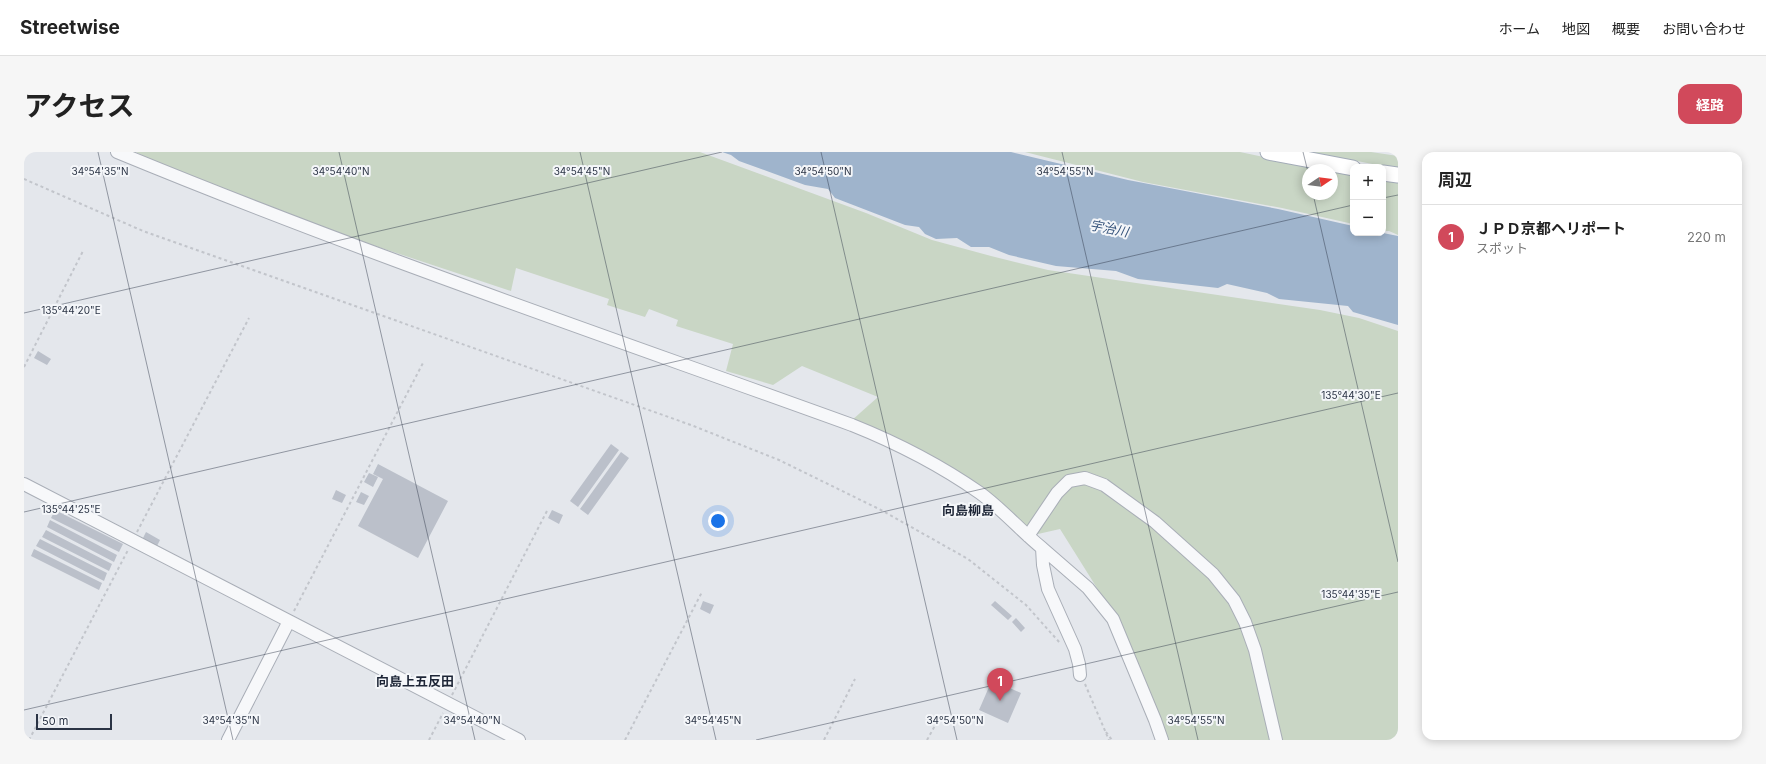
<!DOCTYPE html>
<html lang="ja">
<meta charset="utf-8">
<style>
:root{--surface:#fff;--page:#f6f6f6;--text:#222;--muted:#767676;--line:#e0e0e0;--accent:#d1495b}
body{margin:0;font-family:Inter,"Noto Sans JP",sans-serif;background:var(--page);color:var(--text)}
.controls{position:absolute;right:12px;top:12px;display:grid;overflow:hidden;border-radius:8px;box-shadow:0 2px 10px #0003}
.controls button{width:36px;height:36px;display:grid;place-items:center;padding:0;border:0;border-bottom:1px solid var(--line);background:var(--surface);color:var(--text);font:20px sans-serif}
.compass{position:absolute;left:1278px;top:12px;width:36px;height:36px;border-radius:50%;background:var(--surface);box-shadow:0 2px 10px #0003;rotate:77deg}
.scale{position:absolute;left:12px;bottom:10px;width:76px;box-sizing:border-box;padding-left:4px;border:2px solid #2b3445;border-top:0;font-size:11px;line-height:14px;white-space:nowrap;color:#2b3445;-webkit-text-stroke:3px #f4f6f9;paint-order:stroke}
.you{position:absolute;left:694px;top:369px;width:14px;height:14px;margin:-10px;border:3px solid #fff;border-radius:50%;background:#1a73e8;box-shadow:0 0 0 6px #1a73e833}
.badge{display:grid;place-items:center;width:26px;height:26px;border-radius:50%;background:var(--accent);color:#fff;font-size:13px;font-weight:700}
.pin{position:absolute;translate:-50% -33px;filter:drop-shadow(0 1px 2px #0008)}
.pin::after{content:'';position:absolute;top:21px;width:14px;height:12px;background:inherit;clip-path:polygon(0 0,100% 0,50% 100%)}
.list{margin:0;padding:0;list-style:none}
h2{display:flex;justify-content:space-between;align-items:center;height:52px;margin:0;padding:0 16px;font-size:17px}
h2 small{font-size:13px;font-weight:400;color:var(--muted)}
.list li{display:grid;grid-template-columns:26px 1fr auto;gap:12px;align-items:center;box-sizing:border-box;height:64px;padding:0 16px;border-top:1px solid var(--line)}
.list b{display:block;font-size:15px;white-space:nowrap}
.list p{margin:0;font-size:13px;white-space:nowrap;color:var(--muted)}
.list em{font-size:13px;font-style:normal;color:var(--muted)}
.map{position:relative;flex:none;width:1374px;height:588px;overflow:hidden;border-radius:12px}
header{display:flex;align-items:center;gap:24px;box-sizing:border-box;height:56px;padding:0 20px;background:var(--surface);border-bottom:1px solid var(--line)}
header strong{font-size:19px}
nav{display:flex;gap:22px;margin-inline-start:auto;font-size:14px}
.intro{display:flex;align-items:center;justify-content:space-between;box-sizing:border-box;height:96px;padding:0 24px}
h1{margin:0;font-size:28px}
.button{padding:10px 18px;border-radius:12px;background:var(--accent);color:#fff;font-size:14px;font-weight:700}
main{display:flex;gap:24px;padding:0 24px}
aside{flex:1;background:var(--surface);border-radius:12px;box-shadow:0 2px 10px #0003}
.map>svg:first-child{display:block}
.green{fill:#c9d6c5}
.water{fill:#9fb4cc}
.building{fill:#bbc0ca}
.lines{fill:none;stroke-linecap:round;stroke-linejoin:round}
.minor-casing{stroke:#a9aeb7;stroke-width:14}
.major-casing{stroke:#a3abb8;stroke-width:17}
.path{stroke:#c2c5cb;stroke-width:2;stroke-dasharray:3 3;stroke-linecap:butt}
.minor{stroke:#f7f8fa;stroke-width:12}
.major{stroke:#fff;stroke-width:15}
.ticks{fill:none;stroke:#2b3445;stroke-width:1;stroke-opacity:0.45}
.labels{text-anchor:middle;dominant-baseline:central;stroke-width:4;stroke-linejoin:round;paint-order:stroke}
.water-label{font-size:13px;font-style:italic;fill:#34527a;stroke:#f4f6f9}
.neighbourhood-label{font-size:13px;font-weight:bold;fill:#1d2536;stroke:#f4f6f9}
.ticks-label{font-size:10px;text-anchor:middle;fill:#2b3445;stroke:#f4f6f9;stroke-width:4;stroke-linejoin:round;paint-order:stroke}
</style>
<header>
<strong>Streetwise</strong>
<nav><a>ホーム</a><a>地図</a><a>概要</a><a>お問い合わせ</a></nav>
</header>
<div class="intro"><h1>アクセス</h1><a class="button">経路</a></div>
<main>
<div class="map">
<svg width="1374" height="588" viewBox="0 0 1374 588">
<rect width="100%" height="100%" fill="#e4e7ec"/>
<path class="green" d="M112,0H676L842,61L908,88L967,104L1024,118L1296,158L1335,166L1374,179V588H1142L1088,460L1036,377L1014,382L1001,376L918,310L827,269L854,245L778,214L749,233L702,219L709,192L652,174L654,168L625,157L621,165L583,153L585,147L492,116L487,139L279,70L135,12Z
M1001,0H1216L1302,18H1284V42H1308V19L1329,23V72L1258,56L1119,30Z
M1287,0H1347L1374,4V17Z
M1359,28L1374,31V83L1365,79H1359Z"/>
<path class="water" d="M698,0H987L1104,28L1254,57L1329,74V81H1359L1374,84V173L1329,160L1324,154L1255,147L1243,141L1203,132L1194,136L1114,127L1092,119L1032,114L985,103L965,95H947L933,86L912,87L901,82L895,75L881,73L811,46L804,37L781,33L715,9L707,3Z"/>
<path class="building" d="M14,199L27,207L23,213L10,206Z
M587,292L595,298L554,355L546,349Z
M597,300L605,306L564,363L556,357Z
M354,312L424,349L394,406L334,374L359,327L349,322Z
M345,321L354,325L349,335L340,330Z
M312,338L322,343L318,351L308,347Z
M337,340L345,344L340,353L332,350Z
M31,358L99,392L95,400L27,366Z
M528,358L539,363L535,372L524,366Z
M26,368L93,403L90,410L23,375Z
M22,378L88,412L85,419L18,385Z
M122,380L136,388L132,396L118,388Z
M16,387L83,421L80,429L12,394Z
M10,397L78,431L75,438L7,404Z
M679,449L690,453L686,462L676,457Z
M971,449L988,464L984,468L967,453Z
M992,466L1001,476L997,480L988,470Z
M968,528L997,541L984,571L955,558Z"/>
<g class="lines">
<g class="minor-casing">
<path id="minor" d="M93,0C335,100 582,184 828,273C873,291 916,313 956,341C978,357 997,379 1018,396L1019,413L1024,437L1051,497L1055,512L1056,523
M0,332L495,588
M1004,384L1033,341L1045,329L1061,326L1080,333L1131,370L1189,422L1210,448L1221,470L1231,498L1252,588
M1018,396L1064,436L1089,467L1131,568L1138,588
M204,588L265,469"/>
</g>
<g class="major-casing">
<path id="major" d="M1244,0L1329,16
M1359,21L1374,23"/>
</g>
<path class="path" d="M0,27L119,79L667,273L755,308L857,358L944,407L1002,453L1036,491
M0,215L59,99
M113,380L225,166
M270,459L400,209
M1061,532L1085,588
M428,543L524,357
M1082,580L1088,588
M5,588L104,398
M405,588L419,561
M601,588L678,440
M800,588L831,527
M903,588L913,570"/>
<use href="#minor" class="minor"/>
<use href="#major" class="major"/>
</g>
<path class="ticks" d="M74,0L209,588M315,0L451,588M556,0L692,588M797,0L933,588M1038,0L1174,588M1279,0L1284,20M1289,42L1374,410M1359,46L1374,43M0,161L698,0M0,360L1329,53M0,558L1374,241M732,588L1374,440"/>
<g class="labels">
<g class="water-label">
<text transform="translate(1085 76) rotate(11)">宇治川</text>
</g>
<g class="neighbourhood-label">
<text x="944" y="358">向島柳島</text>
<text x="391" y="529">向島上五反田</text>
</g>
</g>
<g class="ticks-label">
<text x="76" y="23">34°54'35"N</text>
<text x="317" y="23">34°54'40"N</text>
<text x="558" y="23">34°54'45"N</text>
<text x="799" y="23">34°54'50"N</text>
<text x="1041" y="23">34°54'55"N</text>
<text x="47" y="162">135°44'20"E</text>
<text x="1327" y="247">135°44'30"E</text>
<text x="47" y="361">135°44'25"E</text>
<text x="1327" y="446">135°44'35"E</text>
<text x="207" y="572">34°54'35"N</text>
<text x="448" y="572">34°54'40"N</text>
<text x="689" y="572">34°54'45"N</text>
<text x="931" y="572">34°54'50"N</text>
<text x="1172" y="572">34°54'55"N</text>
</g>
</svg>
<div class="controls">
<button>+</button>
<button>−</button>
</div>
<svg class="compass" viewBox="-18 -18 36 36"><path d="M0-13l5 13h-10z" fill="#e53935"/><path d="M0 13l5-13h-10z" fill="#767676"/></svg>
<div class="scale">50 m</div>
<div class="you"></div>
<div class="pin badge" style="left:976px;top:549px">1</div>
</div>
<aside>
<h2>周辺<small></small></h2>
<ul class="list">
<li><span class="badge">1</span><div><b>ＪＰＤ京都ヘリポート</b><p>スポット</p></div><em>220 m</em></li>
</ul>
</aside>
</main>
